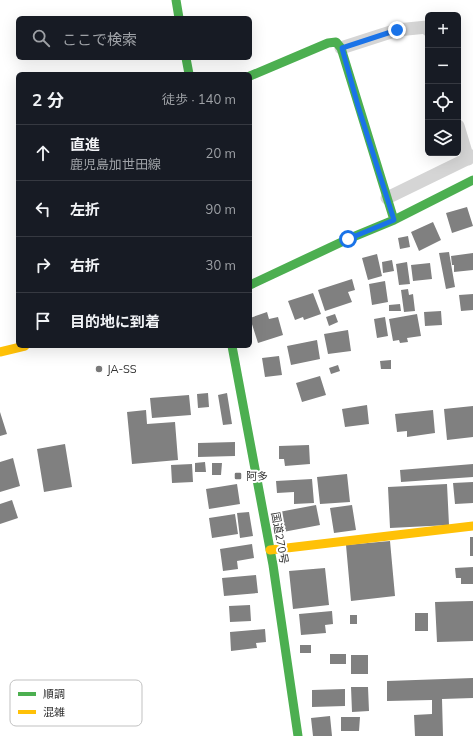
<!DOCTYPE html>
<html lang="ja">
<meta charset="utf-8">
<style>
body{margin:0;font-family:Mulish,"Noto Sans JP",sans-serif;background:#20242c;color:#f1f3f6}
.controls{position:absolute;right:12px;top:12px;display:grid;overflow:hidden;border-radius:6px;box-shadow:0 4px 16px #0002}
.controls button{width:36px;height:36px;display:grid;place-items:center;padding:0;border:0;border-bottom:1px solid #363941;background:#171b24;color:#f1f3f6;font:20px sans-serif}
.stop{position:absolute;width:12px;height:12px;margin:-9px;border:3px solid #1a73e8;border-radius:50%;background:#fff}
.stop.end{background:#1a73e8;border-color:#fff;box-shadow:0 1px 4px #0008}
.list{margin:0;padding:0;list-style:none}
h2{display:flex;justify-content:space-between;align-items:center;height:52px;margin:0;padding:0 16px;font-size:17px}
h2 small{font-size:13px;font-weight:400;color:#9ea1a6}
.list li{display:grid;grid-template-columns:26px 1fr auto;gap:12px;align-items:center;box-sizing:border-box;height:56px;padding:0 16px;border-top:1px solid #363941}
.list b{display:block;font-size:15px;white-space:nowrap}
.list p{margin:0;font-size:13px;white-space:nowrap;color:#9ea1a6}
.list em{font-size:13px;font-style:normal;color:#9ea1a6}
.icon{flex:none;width:22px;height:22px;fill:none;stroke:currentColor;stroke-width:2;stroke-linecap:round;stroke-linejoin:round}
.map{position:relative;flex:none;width:473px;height:736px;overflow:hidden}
.search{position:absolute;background:#171b24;box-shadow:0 4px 16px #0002;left:16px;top:16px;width:236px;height:44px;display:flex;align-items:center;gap:10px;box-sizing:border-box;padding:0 14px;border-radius:6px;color:#9ea1a6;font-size:15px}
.panel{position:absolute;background:#171b24;box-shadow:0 4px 16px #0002;left:16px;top:72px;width:236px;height:276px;border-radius:6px}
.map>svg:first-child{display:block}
.building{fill:#808080}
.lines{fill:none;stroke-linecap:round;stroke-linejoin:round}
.street{stroke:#d5d5d5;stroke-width:13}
.fast{stroke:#4caf50;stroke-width:9}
.slow{stroke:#ffc107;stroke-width:9}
.route{stroke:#1a73e8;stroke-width:5}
.poi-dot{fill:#797979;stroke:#fff;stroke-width:1.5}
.labels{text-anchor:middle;stroke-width:4;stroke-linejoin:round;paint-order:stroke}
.poi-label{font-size:11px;fill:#313131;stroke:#fff;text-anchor:start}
.street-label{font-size:11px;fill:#313131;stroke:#fff}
.key{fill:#fff;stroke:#c1c1c1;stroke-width:1}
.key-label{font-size:11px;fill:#313131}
</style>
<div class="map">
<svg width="473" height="736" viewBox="0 0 473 736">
<rect width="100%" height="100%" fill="#fff"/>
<path class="building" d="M467 207 473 226 452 233 446 213Z
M433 222 441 240 419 251 411 232Z
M408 236 410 247 400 249 398 238Z
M449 252 455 287 446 289 439 253Z
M473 253V270L454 272V265H452L451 256Z
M377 254 382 276 368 280 362 258Z
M392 260 394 271 383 273 382 262Z
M407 262 410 284 399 285 396 264Z
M430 263 432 279 413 281 411 265Z
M352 279 355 290 348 292 352 302 325 311 318 290Z
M385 281 388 302 372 305 369 284Z
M408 289 409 295 413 294 415 311 404 312 401 290Z
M313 293 321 314 304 320 303 317 295 320 288 301Z
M473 294V310L461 311 459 295Z
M400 304 401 311H389V305Z
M441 311 442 325 425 326 424 312Z
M267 312 269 319 278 317 283 335 258 343 250 318Z
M335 314 338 322 329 326 326 317Z
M417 314 421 336 407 338 408 342 400 343 399 340 393 341 389 319Z
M385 317 388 336 377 338 374 319Z
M348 330 351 351 328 354 324 334Z
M317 340 320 359 291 365 287 346Z
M279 356 282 375 265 377 262 358Z
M391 360V369H381L380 361Z
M338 365 340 371 331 374 329 368Z
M320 376 326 395 302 402 296 383Z
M208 393 209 407 198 408 197 394Z
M227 393 232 424 223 425 218 395Z
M189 395 191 415 152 418 150 398Z
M367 405 369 424 345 427 342 409Z
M473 406V437L447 440 444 409Z
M146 410 147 424 175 422 178 460 132 464 127 412Z
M433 410 435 433 407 437V431L397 432 395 414Z
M0 412 7 434 0 436Z
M235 442V456L198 457V443Z
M65 444 72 487 44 492 37 449Z
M309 445 310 464 285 466 284 459H279V446Z
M13 458 20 486 0 492V462Z
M205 462 206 472H195V463Z
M212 463H222L221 475H212Z
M192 464 193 482 172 483 171 465Z
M473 464V477L401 482 400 470Z
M347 474 350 502 320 504 317 477Z
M312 479 314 503 294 504V492L277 493 276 481Z
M473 482V503L455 504 453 483Z
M237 484 240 504 209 509 206 489Z
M447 484 449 525 390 528 388 487Z
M12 500 18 518 0 524V504Z
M316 505 320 525 283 532 279 512Z
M352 505 356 530 334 533 330 508Z
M249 512 253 536 240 538 237 513Z
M235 514 238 534 212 538 209 518Z
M470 537H473V556H470Z
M390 541 395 596 351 601 346 545Z
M252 544 254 558 237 561 238 569 223 571 220 549Z
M473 567V584H461V578H456L455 568Z
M325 568 329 605 293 609 289 571Z
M256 575 258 593 224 596 222 578Z
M473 601V641L437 642 435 602Z
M250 605 251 621 230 622 229 606Z
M332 611 333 624 325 625 326 633 301 635 299 614Z
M415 613H428V631H415Z
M350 615H357V624H350Z
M265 629 266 642 256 643 257 648 231 651 230 632Z
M300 645H311V653H300Z
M330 654H346V664H330Z
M351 655H368V674H351Z
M473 678V698L442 699 443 736H415L414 715 432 714V700L387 701V681Z
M351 687H368L369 711 352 712Z
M345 689V706L312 707V690Z
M330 716 332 736H313L311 718Z
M341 717H360L359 731H341Z"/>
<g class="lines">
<path class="street" d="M341 48 397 30 427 27 428 30
M458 126 468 159
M387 198 473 156"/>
<path class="fast" d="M176 0 179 18
M186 58 189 74
M250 76 328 43 336 42 341 48 394 220
M250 285 348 239 394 220 473 180
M232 346 273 565 298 736"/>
<path class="slow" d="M0 352 25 346
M270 550 473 526"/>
</g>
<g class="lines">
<path class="route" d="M348 239 394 220 358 106 342 48 397 30"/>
</g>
<g class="poi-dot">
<circle cx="99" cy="369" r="4"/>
<rect x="234" y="472" width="8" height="8" rx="2"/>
</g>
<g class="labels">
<g class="poi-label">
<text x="107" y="373">JA-SS</text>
<text x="246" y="480">阿多</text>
</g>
<g class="street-label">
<text transform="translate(280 538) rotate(80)" y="4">国道270号</text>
</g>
</g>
<rect x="10" y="680" width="132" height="46" rx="6" class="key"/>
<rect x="18" y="692" width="18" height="4" fill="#4caf50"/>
<rect x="18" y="710" width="18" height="4" fill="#ffc107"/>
<g class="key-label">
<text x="43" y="698">順調</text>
<text x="43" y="716">混雑</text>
</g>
</svg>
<div class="controls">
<button>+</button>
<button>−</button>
<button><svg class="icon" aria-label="locate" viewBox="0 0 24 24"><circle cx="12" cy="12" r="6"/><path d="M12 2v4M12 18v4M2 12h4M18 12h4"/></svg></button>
<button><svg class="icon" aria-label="layers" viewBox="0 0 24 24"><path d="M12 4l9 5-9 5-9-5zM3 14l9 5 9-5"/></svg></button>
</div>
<div class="stop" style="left:348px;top:239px"></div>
<div class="stop end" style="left:397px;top:30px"></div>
<div class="search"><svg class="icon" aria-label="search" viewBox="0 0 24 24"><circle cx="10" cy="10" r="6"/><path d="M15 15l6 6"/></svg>ここで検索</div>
<section class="panel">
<h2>2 分<small>徒歩 · 140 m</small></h2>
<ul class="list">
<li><svg class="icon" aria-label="ahead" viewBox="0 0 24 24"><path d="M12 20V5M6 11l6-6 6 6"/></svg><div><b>直進</b><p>鹿児島加世田線</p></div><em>20 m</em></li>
<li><svg class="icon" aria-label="left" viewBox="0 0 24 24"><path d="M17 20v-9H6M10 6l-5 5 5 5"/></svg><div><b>左折</b></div><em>90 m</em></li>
<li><svg class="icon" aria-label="right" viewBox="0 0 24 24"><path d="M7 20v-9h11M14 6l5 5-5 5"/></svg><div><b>右折</b></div><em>30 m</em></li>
<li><svg class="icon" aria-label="arrive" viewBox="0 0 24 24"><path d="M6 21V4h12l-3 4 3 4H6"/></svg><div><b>目的地に到着</b></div></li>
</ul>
</section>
</div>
